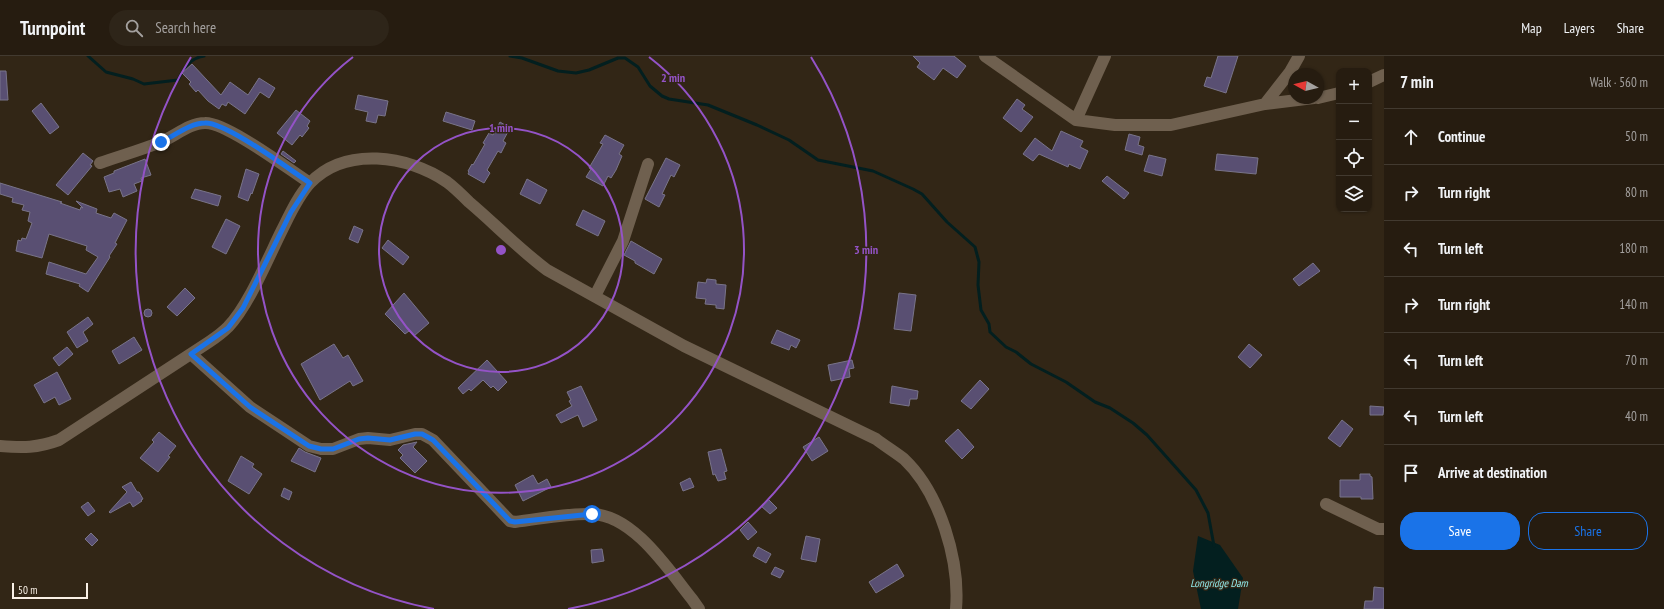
<!DOCTYPE html>
<meta charset="utf-8">
<style>
body{margin:0;font-family:"PT Sans Narrow",sans-serif;background:#2e2519;color:#f1f3f6}
.controls{position:absolute;right:12px;top:12px;display:grid;overflow:hidden;border-radius:8px;box-shadow:0 1px 3px #0004}
.controls button{width:36px;height:36px;display:grid;place-items:center;padding:0;border:0;border-bottom:1px solid #423a30;background:#261c10;color:#f1f3f6;font:20px sans-serif}
.compass{position:absolute;left:1288px;top:12px;width:36px;height:36px;border-radius:50%;background:#261c10;box-shadow:0 1px 3px #0004;rotate:278deg}
.scale{position:absolute;left:12px;bottom:10px;width:76px;box-sizing:border-box;padding-left:4px;border:2px solid #f9f0e6;border-top:0;font-size:11px;line-height:14px;white-space:nowrap;color:#f9f0e6;-webkit-text-stroke:3px #322616;paint-order:stroke}
.stop{position:absolute;width:12px;height:12px;margin:-9px;border:3px solid #1a73e8;border-radius:50%;background:#fff}
.stop.end{background:#1a73e8;border-color:#fff;box-shadow:0 1px 4px #0008}
.list{margin:0;padding:0;list-style:none}
h2{display:flex;justify-content:space-between;align-items:center;height:52px;margin:0;padding:0 16px;font-size:17px}
h2 small{font-size:13px;font-weight:400;color:#a4a19f}
.list li{display:grid;grid-template-columns:26px 1fr auto;gap:12px;align-items:center;box-sizing:border-box;height:56px;padding:0 16px;border-top:1px solid #423a30}
.list b{display:block;font-size:15px;white-space:nowrap}
.list em{font-size:13px;font-style:normal;color:#a4a19f}
.actions{display:flex;gap:8px;padding:12px 16px}
.actions a{flex:1;padding:9px 0;border:1px solid #1a73e8;border-radius:16px;text-align:center;font-size:14px;color:#1a73e8}
.actions .main{background:#1a73e8;color:#fff}
.icon{flex:none;width:22px;height:22px;fill:none;stroke:currentColor;stroke-width:2;stroke-linecap:round;stroke-linejoin:round}
.map{position:relative;flex:none;width:1384px;height:553px;overflow:hidden}
header{display:flex;align-items:center;gap:24px;box-sizing:border-box;height:56px;padding:0 20px;background:#261c10;border-bottom:1px solid #423a30}
header strong{font-size:19px}
nav{display:flex;gap:22px;margin-inline-start:auto;font-size:14px}
.search{width:280px;height:36px;background:#2e2519;display:flex;align-items:center;gap:10px;box-sizing:border-box;padding:0 14px;border-radius:22px;color:#a4a19f;font-size:15px}
main{display:flex}
aside{flex:1;background:#261c10}
.map>svg:first-child{display:block}
.water{fill:#031f1f}
.lines{fill:none;stroke-linecap:round;stroke-linejoin:round}
.stream{stroke:#031f1f;stroke-width:3}
.building{fill:#594f72;stroke:#797489}
.minor{stroke:#6f604f;stroke-width:12}
.route{stroke:#1a73e8;stroke-width:5}
.ring{fill:none;stroke:#9453c7;stroke-width:2}
.labels{text-anchor:middle;stroke-width:3;stroke-linejoin:round;paint-order:stroke}
.water-label{font-size:11px;font-style:italic;fill:#91ebeb;stroke:#322616}
.centre{fill:#9453c7;stroke:#322616;stroke-width:2}
.ring-label{font-size:12px;text-anchor:middle;font-weight:bold;fill:#9453c7;stroke:#322616;stroke-width:3;stroke-linejoin:round;paint-order:stroke}
</style>
<header>
<strong>Turnpoint</strong>
<div class="search"><svg class="icon" aria-label="search" viewBox="0 0 24 24"><circle cx="10" cy="10" r="6"/><path d="M15 15l6 6"/></svg>Search here</div>
<nav><a>Map</a><a>Layers</a><a>Share</a></nav>
</header>
<main>
<div class="map">
<svg width="1384" height="553" viewBox="0 0 1384 553">
<rect width="100%" height="100%" fill="#322616"/>
<path class="water" d="M1198 480 1220 489 1243 522 1238 553H1201L1193 515Z"/>
<g class="lines">
<path class="stream" d="M88 0 106 16 133 23 144 28 178 24C184 12 190 2 204 0
M510 0 522 2 558 15 576 17 589 14 618 2H625L638 11 650 30 662 40 669 43 708 49 757 69 789 84 818 104 873 115 913 133 922 138 947 166 975 191 979 206 978 229 981 254 989 268 990 276 1006 291 1016 296 1031 308 1066 326 1095 346 1110 352 1133 367 1147 379 1196 434 1208 457 1214 490"/>
</g>
<path class="building" d="M913 0H954L966 10 957 22 943 12 934 24 917 11 920 7Z
M1218 0H1238L1226 37 1204 30 1207 21 1211 22Z
M192 8 221 39 230 26 248 39 259 22 275 32 269 42 260 36 245 58 228 46 226 50 222 48 219 53 208 45 198 34 196 36 189 28 191 26 182 17Z
M0 15H6L8 44H0Z
M358 39 388 45 385 60 378 59 376 67 366 65 368 56 355 53Z
M1017 43 1025 49 1022 53 1033 61 1021 76 1003 62Z
M41 47 59 71 50 78 32 55Z
M296 54 310 65 307 70 309 72 302 81 300 79 292 89 277 77Z
M446 56 475 65 472 74 443 65Z
M500 66 510 72 503 85 506 87 501 97 498 95 487 114 490 117 484 127 468 118 469 116 468 115 472 108 473 109 485 88 483 87 489 77 493 79Z
M1061 75 1083 85 1080 91 1088 95 1080 113 1069 108 1068 111 1039 98 1033 105 1023 98 1035 82 1052 95Z
M1129 78 1140 81 1138 89 1144 91 1142 99 1125 94Z
M605 79 624 89 619 98 622 100 616 114 611 122 608 120 603 130 586 121 591 113 589 112 603 88 600 87Z
M283 95 296 105 294 107 281 98Z
M83 97 93 105 90 109 92 110 68 139 56 129Z
M1217 98 1258 102 1256 118 1215 114Z
M1149 99 1166 103 1162 120 1144 115Z
M666 102 680 109 674 121 671 119 662 138 665 139 659 151 645 143Z
M145 103 151 119 141 122 142 125 134 128 137 135 123 141 120 133 109 136 104 121 114 117V115Z
M246 113 259 118 252 138 251 137 248 145 238 141Z
M1107 120 1129 137 1124 143 1102 125Z
M527 123 547 134 540 148 520 138Z
M0 127 62 146 60 147 80 154 81 151 83 152 76 145 97 153 96 157 111 162 114 157 127 164 115 187 117 188 109 200 110 201 88 236 79 230 80 228 46 218 49 206 86 218 98 201 86 194 87 190 49 178 42 202 16 195 18 184 21 185 22 182 26 183 32 167 28 165 30 156 22 154 24 149 12 146 13 142 0 138Z
M195 133 221 140 218 150 191 142Z
M583 154 605 165 598 180 576 169Z
M226 163 240 170 226 198 212 191Z
M354 170 363 174 358 187 349 183Z
M388 184 409 201 403 209 382 192Z
M631 185 662 203 654 218 635 207V205L624 199Z
M1313 207 1320 215 1299 230 1293 223Z
M707 223 716 224V228L726 229 724 253 716 252V249L705 248 706 243 696 242 698 226 706 227Z
M185 232 195 242 177 260 167 251Z
M404 237 429 267 414 280 409 275 405 278 385 258Z
M899 237 916 239 911 275 894 273Z
M144 257a4 4 0 1 1 8 0a4 4 0 1 1-8 0Z
M88 261 93 268 83 276 88 285 77 292 67 276Z
M777 274 800 284 796 292 791 289 789 294 771 287Z
M134 281 142 294 119 308 112 295Z
M334 288 343 302 348 299 363 325 353 330 350 325 320 344 301 308Z
M1249 288 1262 299 1250 312 1238 301Z
M67 291 73 298 59 310 53 302Z
M487 304 507 326 498 335 493 330 491 332 483 324 471 335 469 333 463 338 458 332Z
M852 304 854 312 849 313 850 321 831 325 828 309Z
M57 316 71 343 59 349 55 341 44 347 34 329Z
M980 324 989 333 971 353 961 345Z
M581 330 597 364 583 371 578 359 561 367 556 359 572 350 569 345 571 344 567 336Z
M892 330 918 335 917 343H910L909 350 890 347Z
M1370 350 1384 351 1383 359H1370Z
M1342 364 1353 373 1340 391 1328 382Z
M958 373 974 391 962 403 945 385Z
M159 376 176 390 168 400 170 401 158 416 140 402 154 386 152 384Z
M819 381 828 395 812 405 803 391Z
M417 386 413 391 427 405 415 417 400 402 403 399 398 394 403 389Z
M299 392 305 396 321 402 315 416 291 405Z
M721 393 727 415 724 416 726 423 718 425 715 418 713 419 708 396Z
M241 400 254 408 252 411 262 418 249 438 228 425Z
M1360 418H1370V420L1372 421 1373 443H1361V441H1340V424H1360Z
M533 419 538 428 547 423 551 431 523 445 515 429Z
M690 422 694 431 683 435 680 427Z
M131 426 137 436H139L143 443 141 444 142 445 133 451 130 446 110 457 109 456 127 436 122 431Z
M284 432 292 436 289 444 281 440Z
M768 443 777 452 770 458 761 450Z
M88 446 95 455 88 460 81 451Z
M748 466 757 476 748 484 740 474Z
M91 477 98 484 92 490 85 483Z
M806 480 820 483 816 506 801 503Z
M758 491 771 498 766 507 753 500Z
M602 493 604 505 592 507 591 494Z
M897 508 904 520 876 537 869 526Z
M775 511 784 515 780 522 771 518Z
M1374 531 1384 532V553H1364L1365 545H1373Z"/>
<g class="lines">
<path class="minor" d="M985 0 1076 64 1115 69H1171L1265 48 1314 42
M1369 26 1384 19
M1318 42 1339 37
M1265 48 1290 16 1299 0
M1076 64 1105 0
M100 107C120 100 141 94 161 86 175 80 190 67 205 67 226 66 290 114 310 127
M595 240 623 185 648 108
M191 298 250 351 309 390 321 393H333L359 383 368 382 390 384 415 378H422L433 384 510 465 515 466C540 463 567 457 592 458 633 459 668 513 692 543L699 553
M0 390C23 392 37 392 59 384L209 286C215 282 222 277 228 271 249 249 268 202 282 174 290 158 298 140 310 127 345 90 408 99 447 126 455 132 462 139 469 146 495 168 519 193 547 214L684 290 876 383C885 390 895 396 904 403 940 437 960 505 956 553
M1326 448 1378 473H1384"/>
</g>
<g class="lines">
<path class="route" d="M161 86C174 80 190 67 205 67 226 66 290 114 310 127L291 156 243 252 228 272 191 298 250 351 309 390 321 393H333L359 383 368 382 390 384 415 378H422L433 384 510 465 515 466 592 458"/>
</g>
<g class="ring">
<circle cx="501" cy="194" r="122"/>
<path d="M649 1A243 243 0 1 1 353 1"/>
<path d="M434 553A365 365 0 0 1 191 1M811 1A365 365 0 0 1 568 553"/>
</g>
<g class="labels">
<g class="water-label">
<text x="1219" y="531">Longridge Dam</text>
</g>
</g>
<circle cx="501" cy="194" r="6" class="centre"/>
<g class="ring-label">
<text x="673" y="26">2 min</text>
<text x="501" y="76">1 min</text>
<text x="866" y="198">3 min</text>
</g>
</svg>
<div class="controls">
<button>+</button>
<button>−</button>
<button><svg class="icon" aria-label="locate" viewBox="0 0 24 24"><circle cx="12" cy="12" r="6"/><path d="M12 2v4M12 18v4M2 12h4M18 12h4"/></svg></button>
<button><svg class="icon" aria-label="layers" viewBox="0 0 24 24"><path d="M12 4l9 5-9 5-9-5zM3 14l9 5 9-5"/></svg></button>
</div>
<svg class="compass" viewBox="-18 -18 36 36"><path d="M0-13l5 13h-10z" fill="#e53935"/><path d="M0 13l5-13h-10z" fill="#a4a19f"/></svg>
<div class="scale">50 m</div>
<div class="stop" style="left:592px;top:458px"></div>
<div class="stop end" style="left:161px;top:86px"></div>
</div>
<aside>
<h2>7 min<small>Walk · 560 m</small></h2>
<ul class="list">
<li><svg class="icon" aria-label="ahead" viewBox="0 0 24 24"><path d="M12 20V5M6 11l6-6 6 6"/></svg><div><b>Continue</b></div><em>50 m</em></li>
<li><svg class="icon" aria-label="right" viewBox="0 0 24 24"><path d="M7 20v-9h11M14 6l5 5-5 5"/></svg><div><b>Turn right</b></div><em>80 m</em></li>
<li><svg class="icon" aria-label="left" viewBox="0 0 24 24"><path d="M17 20v-9H6M10 6l-5 5 5 5"/></svg><div><b>Turn left</b></div><em>180 m</em></li>
<li><svg class="icon" aria-label="right" viewBox="0 0 24 24"><path d="M7 20v-9h11M14 6l5 5-5 5"/></svg><div><b>Turn right</b></div><em>140 m</em></li>
<li><svg class="icon" aria-label="left" viewBox="0 0 24 24"><path d="M17 20v-9H6M10 6l-5 5 5 5"/></svg><div><b>Turn left</b></div><em>70 m</em></li>
<li><svg class="icon" aria-label="left" viewBox="0 0 24 24"><path d="M17 20v-9H6M10 6l-5 5 5 5"/></svg><div><b>Turn left</b></div><em>40 m</em></li>
<li><svg class="icon" aria-label="arrive" viewBox="0 0 24 24"><path d="M6 21V4h12l-3 4 3 4H6"/></svg><div><b>Arrive at destination</b></div></li>
</ul>
<div class="actions"><a class="main">Save</a><a>Share</a></div>
</aside>
</main>
